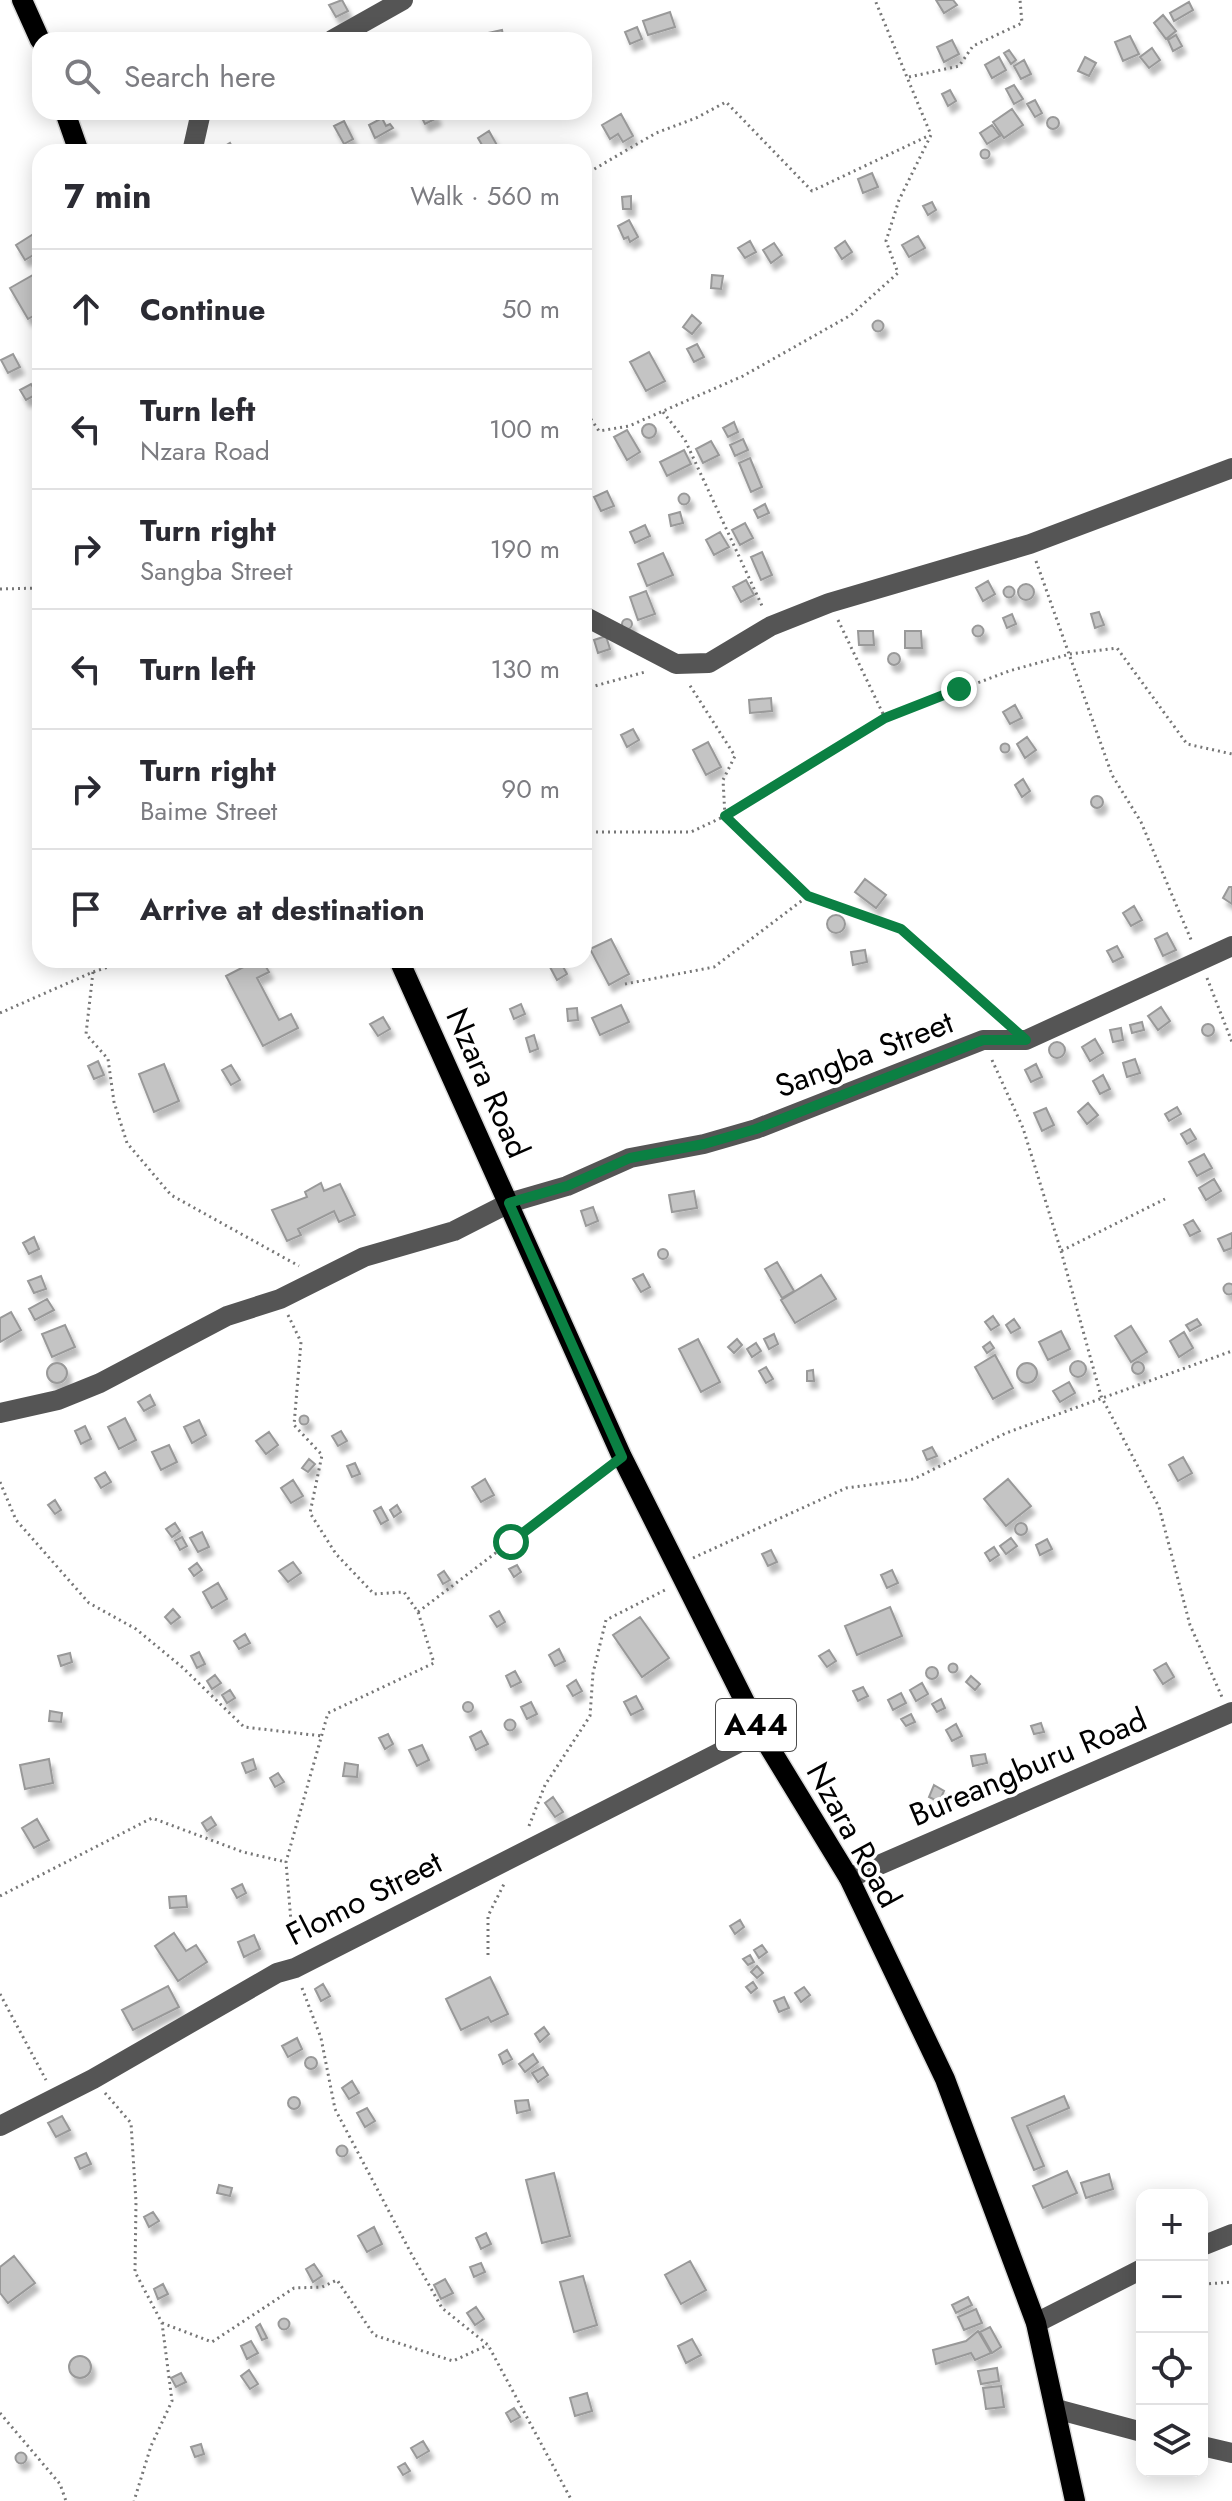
<!DOCTYPE html>
<meta charset="utf-8">
<style>
body{margin:0;font-family:Jost,sans-serif;background:#f7f7f7;color:#2b2b33}
.controls{position:absolute;right:24px;bottom:24px;display:grid;overflow:hidden;border-radius:16px;box-shadow:0 4px 20px #0003}
.controls button{width:72px;height:72px;display:grid;place-items:center;padding:0;border:0;border-bottom:2px solid #e1e1e2;background:#fff;color:#2b2b33;font:40px sans-serif}
.stop{position:absolute;width:24px;height:24px;margin:-18px;border:6px solid #0b8043;border-radius:50%;background:#fff}
.stop.end{background:#0b8043;border-color:#fff;box-shadow:0 2px 8px #0008}
.list{margin:0;padding:0;list-style:none}
h2{display:flex;justify-content:space-between;align-items:center;height:104px;margin:0;padding:0 32px;font-size:34px}
h2 small{font-size:26px;font-weight:400;color:#7c7c81}
.list li{display:grid;grid-template-columns:52px 1fr auto;gap:24px;align-items:center;box-sizing:border-box;height:120px;padding:0 32px;border-top:2px solid #e1e1e2}
.list b{display:block;font-size:30px;white-space:nowrap}
.list p{margin:0;font-size:26px;white-space:nowrap;color:#7c7c81}
.list em{font-size:26px;font-style:normal;color:#7c7c81}
.icon{flex:none;width:44px;height:44px;fill:none;stroke:currentColor;stroke-width:2;stroke-linecap:round;stroke-linejoin:round}
.map{position:relative;flex:none;width:1232px;height:2501px;overflow:hidden}
.search{position:absolute;background:#fff;box-shadow:0 4px 20px #0003;left:32px;top:32px;width:560px;height:88px;display:flex;align-items:center;gap:20px;box-sizing:border-box;padding:0 28px;border-radius:24px;color:#7c7c81;font-size:30px}
.panel{position:absolute;background:#fff;box-shadow:0 4px 20px #0003;left:32px;top:144px;width:560px;height:824px;border-radius:24px}
.map>svg:first-child{display:block}
.building{fill:#c4c4c4;stroke:#999;stroke-width:2;filter:url(#shadow)}
.lines{fill:none;stroke-linecap:round;stroke-linejoin:round}
.major-casing{stroke:#dbdbdb;stroke-width:23}
.path{stroke:#777;stroke-width:3;stroke-dasharray:2 4;stroke-linecap:butt}
.minor{stroke:#555;stroke-width:20}
.major{stroke:#000;stroke-width:20}
.route{stroke:#0b8043;stroke-width:10}
.labels{text-anchor:middle;stroke-width:7;stroke-linejoin:round;paint-order:stroke}
.shield{fill:#fff;stroke:#4c4c4c;stroke-width:2}
.shield-label{font-size:30px;font-weight:bold;fill:#000}
.street-label{font-size:32px;fill:#000;stroke:#fff}
</style>
<div class="map">
<svg width="1232" height="2501" viewBox="0 0 1232 2501">
<defs>
<filter id="shadow"><feDropShadow dx="4" dy="7" stdDeviation="2" flood-color="#0004"/></filter>
</defs>
<rect width="100%" height="100%" fill="#fff"/>
<path class="building" d="M342 0 348 11 336 17 329 5Z
M936 0H953L957 5 944 13Z
M1189 2 1193 10 1174 21 1170 13Z
M670 12 675 27 648 35 643 21Z
M1163 15 1176 31 1166 39 1154 23Z
M637 27 642 39 630 44 625 32Z
M502 30 504 40H490L488 33Z
M1176 35 1182 46 1173 51 1168 40Z
M1130 36 1139 54 1123 61 1115 42Z
M952 40 959 54 944 62 937 47Z
M1152 48 1160 60 1149 68 1140 57Z
M1009 50 1016 60 1011 64 1004 53Z
M999 57 1006 70 992 78 985 65Z
M1085 57 1096 63 1089 76 1078 71Z
M1024 60 1031 74 1021 79 1014 66Z
M1014 85 1023 99 1014 104 1006 89Z
M950 90 956 101 948 106 942 94Z
M1035 100 1042 113 1035 117 1027 104Z
M1012 109 1023 125 1004 138 993 122Z
M419 112H434L437 118 425 124Z
M621 114 633 136 623 142 618 134 610 139 602 125Z
M1047 123a6 6 0 1 1 12 0a6 6 0 1 1-12 0Z
M382 118 386 126 390 124 393 128 375 138 369 125Z
M344 121 353 139 344 144 334 126Z
M992 125 1000 136 987 144 980 133Z
M489 131 498 147 486 152 478 138Z
M230 143 235 152H222L220 149Z
M980.5 154a4.5 4.5 0 1 1 9 0a4.5 4.5 0 1 1-9 0Z
M872 173 878 187 863 193 858 179Z
M631 196V209H623L622 197Z
M932 202 936 210 928 215 923 206Z
M629 220 638 237 630 242 628 237 624 239 618 226Z
M35 233 40 251 25 260 16 245Z
M918 236 925 248 909 257 902 245Z
M750 241 756 252 745 258 738 248Z
M845 241 852 252 842 259 835 248Z
M774 243 782 255 771 263 763 250Z
M40 271V312L28 319 10 288Z
M712 275 723 276 721 289 711 288Z
M692 315 701 323 692 334 683 327Z
M872.5 326a5.5 5.5 0 1 1 11 0a5.5 5.5 0 1 1-11 0Z
M697 344 704 357 694 362 687 349Z
M649 352 665 381 646 391 630 362Z
M13 354 20 367 8 373 1 360Z
M31 384 37 394 26 400 20 390Z
M734 422 738 432 728 437 723 428Z
M642 431a7 7 0 1 1 14 0a7 7 0 1 1-14 0Z
M627 430 640 452 627 460 614 437Z
M743 439 748 450 735 456 730 445Z
M711 441 719 455 703 463 696 449Z
M684 450 691 464 667 476 660 462Z
M750 458 762 487 751 492 739 463Z
M607 491 614 506 601 511 594 497Z
M678.5 499a5.5 5.5 0 1 1 11 0a5.5 5.5 0 1 1-11 0Z
M765 504 769 513 758 518 754 510Z
M680 512 683 523 671 526 669 515Z
M745 523 753 538 740 545 732 530Z
M645 525 650 536 635 543 630 532Z
M720 532 729 547 714 555 706 540Z
M762 552 772 575 761 580 751 557Z
M663 553 673 575 647 586 638 564Z
M746 580 754 595 741 602 733 587Z
M988 581 995 594 983 601 976 588Z
M1018 592a8 8 0 1 1 16 0a8 8 0 1 1-16 0Z
M1003.5 592a5.5 5.5 0 1 1 11 0a5.5 5.5 0 1 1-11 0Z
M646 591 655 614 638 620 630 597Z
M1099 612 1104 625 1095 628 1091 614Z
M1012 614 1016 624 1007 628 1003 618Z
M622 624a5 5 0 1 1 10 0a5 5 0 1 1-10 0Z
M972.5 631a5.5 5.5 0 1 1 11 0a5.5 5.5 0 1 1-11 0Z
M858 631H873L874 645H859Z
M905 631H921L922 648H905Z
M606 636 610 649 598 653 594 640Z
M888 659a6 6 0 1 1 12 0a6 6 0 1 1-12 0Z
M771 698 772 711 750 713 749 700Z
M1015 705 1022 718 1010 724 1003 712Z
M633 729 639 740 627 747 621 735Z
M1027 737 1036 750 1025 758 1017 744Z
M708 742 721 767 706 775 693 750Z
M1000.5 748a4.5 4.5 0 1 1 9 0a4.5 4.5 0 1 1-9 0Z
M1023 779 1030 791 1022 797 1015 785Z
M1091 802a6 6 0 1 1 12 0a6 6 0 1 1-12 0Z
M865 879 886 895 876 908 855 892Z
M1229 887H1232V904L1223 898Z
M1134 906 1142 920 1131 926 1123 913Z
M827 924a9 9 0 1 1 18 0a9 9 0 1 1-18 0Z
M1167 933 1176 950 1163 956 1155 939Z
M611 939 629 974 609 985 590 949Z
M1117 946 1123 957 1113 962 1107 951Z
M865 950 867 962 853 965 851 952Z
M257 960H262L269 972 257 978 279 1020 291 1014 298 1028 263 1046 226 976Z
M560 961 567 974 557 980 550 967Z
M521 1004 525 1014 514 1019 510 1009Z
M621 1005 629 1022 600 1035 592 1018Z
M1161 1007 1170 1021 1158 1030 1148 1016Z
M577 1008 578 1020 568 1021 567 1009Z
M383 1017 390 1029 378 1036 370 1024Z
M1142 1022 1144 1030 1132 1033 1130 1025Z
M1202 1030a6 6 0 1 1 12 0a6 6 0 1 1-12 0Z
M1121 1028 1123 1040 1113 1042 1110 1030Z
M534 1035 538 1049 530 1052 526 1038Z
M1095 1039 1103 1053 1090 1061 1082 1047Z
M1049 1050a8 8 0 1 1 16 0a8 8 0 1 1-16 0Z
M1135 1059 1140 1073 1127 1077 1123 1063Z
M98 1061 104 1075 94 1079 88 1066Z
M164 1064 179 1101 154 1112 139 1074Z
M1036 1064 1042 1077 1031 1082 1025 1070Z
M231 1065 240 1080 231 1085 222 1070Z
M1103 1075 1110 1089 1100 1094 1093 1081Z
M1088 1103 1098 1115 1087 1124 1078 1112Z
M1177 1107 1181 1114 1169 1121 1165 1114Z
M1046 1108 1054 1125 1042 1131 1034 1113Z
M1190 1129 1196 1139 1187 1144 1181 1134Z
M1204 1154 1212 1168 1197 1176 1189 1162Z
M1214 1179 1221 1191 1206 1200 1199 1188Z
M321 1183 324 1191 340 1184 355 1215 339 1222 334 1211 298 1229 301 1235 287 1241 272 1210 307 1197 305 1192Z
M694 1191 697 1208 672 1212 669 1195Z
M593 1207 598 1221 586 1226 581 1211Z
M1193 1220 1200 1231 1190 1236 1184 1225Z
M1232 1233V1248L1224 1251 1218 1239Z
M34 1237 39 1249 29 1254 23 1243Z
M658 1254a5 5 0 1 1 10 0a5 5 0 1 1-10 0Z
M777 1262 794 1291 782 1298 765 1269Z
M643 1274 650 1287 641 1292 633 1279Z
M821 1275 836 1299 795 1323 781 1300Z
M41 1276 46 1289 34 1293 28 1281Z
M1223.5 1289a5.5 5.5 0 1 1 11 0a5.5 5.5 0 1 1-11 0Z
M47 1299 54 1310 35 1320 29 1309Z
M11 1312 21 1330 0 1342V1318Z
M993 1316 999 1325 991 1330 985 1322Z
M1014 1319 1020 1328 1011 1333 1006 1325Z
M1197 1319 1201 1325 1190 1331 1186 1325Z
M65 1325 75 1347 52 1357 42 1334Z
M1131 1326 1147 1352 1131 1362 1115 1336Z
M1061 1331 1070 1349 1048 1360 1039 1342Z
M1184 1332 1193 1348 1179 1357 1170 1341Z
M774 1334 778 1344 769 1349 764 1339Z
M698 1339 720 1382 701 1392 679 1349Z
M737 1339 742 1345 734 1353 728 1347Z
M990 1342 994 1348 987 1353 983 1347Z
M756 1343 761 1351 752 1357 747 1349Z
M995 1355 1013 1388 993 1399 975 1367Z
M1070 1369a8 8 0 1 1 16 0a8 8 0 1 1-16 0Z
M1132 1368a6 6 0 1 1 12 0a6 6 0 1 1-12 0Z
M1017 1373a10 10 0 1 1 20 0a10 10 0 1 1-20 0Z
M47 1373a10 10 0 1 1 20 0a10 10 0 1 1-20 0Z
M766 1367 773 1379 766 1383 759 1371Z
M813 1370 814 1381H807V1371Z
M1069 1382 1075 1393 1060 1402 1053 1391Z
M150 1395 155 1405 144 1411 138 1402Z
M299.5 1420a4.5 4.5 0 1 1 9 0a4.5 4.5 0 1 1-9 0Z
M125 1418 136 1440 119 1449 108 1427Z
M199 1420 206 1435 192 1443 184 1427Z
M85 1426 91 1439 81 1444 75 1431Z
M341 1431 347 1441 338 1446 332 1436Z
M269 1432 278 1445 266 1454 256 1441Z
M169 1445 177 1462 161 1470 152 1452Z
M932 1447 937 1456 927 1460 923 1451Z
M1183 1457 1192 1473 1178 1481 1169 1465Z
M309 1459 315 1464 308 1472 302 1468Z
M355 1463 360 1474 352 1477 347 1466Z
M105 1472 111 1482 101 1488 95 1478Z
M485 1479 494 1495 481 1502 472 1487Z
M1008 1479 1031 1506 1006 1526 984 1499Z
M293 1480 303 1496 291 1503 281 1488Z
M55 1500 61 1510 55 1514 48 1505Z
M397 1505 401 1512 394 1517 390 1510Z
M381 1507 388 1520 381 1524 374 1511Z
M1015 1529a6 6 0 1 1 12 0a6 6 0 1 1-12 0Z
M175 1523 180 1531 172 1537 166 1529Z
M202 1532 209 1547 198 1552 190 1538Z
M182 1537 187 1546 180 1550 175 1541Z
M1011 1538 1017 1546 1006 1554 1000 1546Z
M1047 1539 1052 1549 1040 1555 1036 1545Z
M994 1547 999 1555 990 1561 985 1553Z
M771 1550 777 1562 768 1566 762 1554Z
M293 1562 301 1573 288 1582 279 1571Z
M197 1563 202 1570 194 1576 189 1569Z
M517 1565 521 1572 514 1577 509 1569Z
M892 1570 898 1583 887 1588 881 1575Z
M444 1571 450 1580 443 1584 438 1575Z
M218 1583 227 1599 212 1608 203 1592Z
M890 1607 902 1636 857 1655 845 1626Z
M173 1609 180 1617 171 1624 165 1617Z
M499 1611 505 1622 497 1627 490 1616Z
M640 1617 669 1658 642 1677 613 1635Z
M245 1634 250 1643 239 1649 234 1641Z
M559 1649 565 1661 555 1666 549 1655Z
M829 1650 836 1661 827 1667 819 1656Z
M199 1652 205 1664 197 1668 191 1656Z
M70 1653 72 1662 61 1666 58 1656Z
M1166 1663 1174 1677 1163 1684 1154 1670Z
M948.5 1668a4.5 4.5 0 1 1 9 0a4.5 4.5 0 1 1-9 0Z
M926 1673a6 6 0 1 1 12 0a6 6 0 1 1-12 0Z
M515 1671 521 1682 511 1687 506 1676Z
M215 1675 221 1683 212 1689 207 1681Z
M971 1676 980 1684 975 1690 966 1682Z
M576 1680 582 1691 573 1696 567 1686Z
M922 1683 928 1694 916 1701 910 1690Z
M863 1687 868 1696 858 1701 853 1691Z
M230 1690 235 1698 227 1703 222 1695Z
M901 1693 906 1703 893 1710 888 1700Z
M636 1696 643 1709 631 1715 624 1702Z
M941 1699 945 1708 937 1712 932 1704Z
M463 1707a5 5 0 1 1 10 0a5 5 0 1 1-10 0Z
M531 1702 537 1714 527 1719 521 1707Z
M50 1711 62 1713 61 1722 49 1721Z
M911 1714 915 1722 906 1726 901 1719Z
M504.5 1725a5.5 5.5 0 1 1 11 0a5.5 5.5 0 1 1-11 0Z
M1041 1723 1044 1732 1034 1734 1031 1726Z
M956 1724 962 1736 952 1741 946 1730Z
M481 1731 488 1744 476 1750 470 1737Z
M388 1734 393 1744 385 1749 379 1738Z
M422 1745 429 1760 417 1766 409 1750Z
M985 1754 987 1763 973 1766 971 1756Z
M49 1759 53 1783 25 1789 20 1765Z
M253 1759 256 1769 246 1773 242 1763Z
M345 1763 358 1765 357 1777 343 1776Z
M278 1773 284 1782 275 1787 270 1778Z
M934 1785 944 1791 939 1802 929 1797Z
M553 1797 563 1812 555 1817 545 1803Z
M211 1817 216 1825 207 1831 202 1823Z
M37 1819 49 1840 34 1848 22 1828Z
M242 1884 246 1893 237 1898 232 1889Z
M186 1896 187 1907 170 1908 169 1897Z
M740 1920 744 1927 735 1934 730 1926Z
M174 1933 186 1951 196 1945 207 1962 178 1981 155 1946Z
M254 1935 260 1949 244 1957 238 1942Z
M762 1945 767 1952 759 1958 754 1950Z
M750 1955 754 1962 748 1965 743 1959Z
M757 1966 763 1973 757 1978 751 1972Z
M490 1977 508 2014 491 2022 488 2017 461 2030 446 1999Z
M753 1982 757 1988 751 1993 746 1987Z
M323 1984 330 1996 321 2001 315 1989Z
M168 1986 179 2007 133 2030 122 2010Z
M804 1987 810 1995 801 2002 795 1993Z
M784 1997 789 2008 779 2012 774 2001Z
M544 2027 549 2034 540 2042 535 2034Z
M297 2038 302 2049 288 2057 282 2046Z
M507 2050 512 2059 503 2064 499 2055Z
M533 2054 538 2062 525 2072 519 2064Z
M305 2063a6 6 0 1 1 12 0a6 6 0 1 1-12 0Z
M543 2067 548 2075 538 2082 532 2073Z
M352 2081 359 2093 349 2099 342 2088Z
M1064 2096 1069 2108 1027 2126 1044 2166 1034 2170 1012 2118Z
M288 2103a6 6 0 1 1 12 0a6 6 0 1 1-12 0Z
M528 2100 530 2110 517 2113 515 2101Z
M367 2108 375 2121 365 2127 357 2113Z
M62 2116 70 2130 56 2137 48 2123Z
M336.5 2151a5.5 5.5 0 1 1 11 0a5.5 5.5 0 1 1-11 0Z
M86 2153 91 2164 80 2169 75 2158Z
M1067 2171 1077 2193 1043 2208 1033 2186Z
M554 2173 570 2236 542 2243 526 2180Z
M1109 2174 1113 2189 1086 2198 1081 2183Z
M219 2185 232 2188 230 2196 217 2193Z
M153 2212 159 2221 149 2227 144 2217Z
M374 2227 382 2244 367 2252 358 2236Z
M486 2233 491 2244 481 2249 476 2238Z
M14 2256 35 2283 8 2303 0 2293V2267Z
M690 2261 706 2290 681 2304 665 2275Z
M481 2263 485 2272 474 2277 470 2267Z
M314 2264 322 2276 313 2282 306 2269Z
M583 2276 597 2325 574 2332 560 2282Z
M445 2279 453 2293 441 2299 434 2285Z
M163 2284 168 2294 158 2299 154 2289Z
M968 2297 972 2305 956 2313 952 2305Z
M476 2307 484 2319 475 2325 467 2313Z
M976 2309 982 2323 964 2330 958 2317Z
M278.5 2324a5.5 5.5 0 1 1 11 0a5.5 5.5 0 1 1-11 0Z
M260 2324 267 2338 262 2340 256 2327Z
M990 2327 1001 2347 992 2353 980 2332Z
M978 2331 991 2353 975 2360 971 2353 936 2364 933 2350 966 2341Z
M692 2339 701 2355 686 2363 678 2346Z
M251 2341 258 2353 247 2359 241 2346Z
M69 2367a11 11 0 1 1 22 0a11 11 0 1 1-22 0Z
M997 2368 999 2381 981 2384 978 2371Z
M249 2370 258 2384 250 2389 241 2376Z
M181 2373 186 2382 176 2387 171 2378Z
M1001 2386 1004 2407 986 2409 983 2388Z
M587 2393 592 2411 575 2416 570 2398Z
M514 2408 520 2417 511 2422 506 2413Z
M423 2441 429 2451 417 2458 411 2448Z
M201 2444 204 2454 195 2457 191 2447Z
M15.5 2458a5.5 5.5 0 1 1 11 0a5.5 5.5 0 1 1-11 0Z
M405 2463 410 2471 403 2475 398 2467Z"/>
<g class="lines">
<defs>
<path id="major" d="M22 0 40 40
M65 112 79 152
M399 960 622 1457 760 1732 849 1878 945 2079 1036 2323 1075 2501"/>
</defs>
<use href="#major" class="major-casing"/>
<path class="path" d="M909 77 959 66 973 46 1022 23 1020 0
M584 175 656 133 696 118 726 102 812 191 928 136
M584 409 599 431 629 426 743 376 851 315 898 273 886 241 899 200 931 135 875 0
M663 412 685 440 763 608
M1036 561 1112 775 1141 822 1192 942
M0 589 40 588
M838 620 885 718
M584 689 645 672
M584 832H691L725 816 885 718 1009 671 1070 654 1117 648 1187 744 1232 754
M808 896 901 929 1003 1019
M93 972 86 1034 108 1059 114 1102 127 1143 171 1195 299 1266
M1207 978 1232 1042
M625 984 714 967 808 896 725 816 723 780 735 756 689 684
M0 1013 93 972 129 960
M992 1060 1023 1128 1061 1251 1165 1199
M1061 1251 1101 1396 1159 1507 1190 1625 1222 1697
M288 1315 301 1342 294 1425 322 1455 310 1513 336 1554 374 1594 404 1592 418 1612 434 1663 328 1713 286 1862 293 1945
M0 1482 16 1520 89 1603 136 1629 182 1667 244 1727 322 1736
M693 1558 846 1488 914 1479 1006 1433 1232 1351
M418 1612 606 1469
M529 1826 545 1785 590 1716 593 1673 606 1620 667 1589
M0 1896 152 1818 243 1852 286 1862
M488 1955V1916L504 1884
M302 1988 321 2038 335 2109 412 2255 442 2308 488 2345 572 2501
M0 1994 46 2080
M105 2093 131 2123 136 2202 135 2272 162 2323 172 2401 151 2446 134 2501
M1202 2276 1206 2284 1232 2282
M162 2323 212 2342 294 2288 322 2287 337 2280 374 2335 453 2361 488 2345
M0 2413 60 2484 66 2501"/>
<path class="minor" d="M332 40 403 0
M192 152 201 112
M584 616 676 664 709 663 771 626 829 603 1030 544 1232 468
M0 1413 58 1400 100 1383 227 1316 280 1299 364 1257 454 1231 509 1203 567 1186 630 1158 704 1144 756 1129 983 1040H1026L1232 946
M849 1878 1232 1712
M0 2126 93 2079 277 1973 295 1968 760 1732
M1202 2246 1232 2234
M1036 2323 1142 2269
M1056 2409 1142 2432
M1202 2446 1232 2453"/>
<use href="#major" class="major"/>
</g>
<g class="lines">
<path class="route" d="M511 1542 622 1457 509 1203 567 1186 630 1158 704 1144 756 1129 983 1040H1026L901 929 808 896 725 816 885 718 959 689"/>
</g>
<g class="labels">
<rect class="shield" x="716" y="1699" width="80" height="52" rx="6"/>
<g class="shield-label">
<text x="756" y="1735">A44</text>
</g>
<g class="street-label">
<text transform="translate(864 1054) rotate(-21)" y="11">Sangba Street</text>
<text transform="translate(488 1083) rotate(66)" y="11">Nzara Road</text>
<text transform="translate(1028 1767) rotate(-23)" y="11">Bureangburu Road</text>
<text transform="translate(854 1835) rotate(61)" y="11">Nzara Road</text>
<text transform="translate(364 1898) rotate(-27)" y="11">Flomo Street</text>
</g>
</g>
</svg>
<div class="controls">
<button>+</button>
<button>−</button>
<button><svg class="icon" aria-label="locate" viewBox="0 0 24 24"><circle cx="12" cy="12" r="6"/><path d="M12 2v4M12 18v4M2 12h4M18 12h4"/></svg></button>
<button><svg class="icon" aria-label="layers" viewBox="0 0 24 24"><path d="M12 4l9 5-9 5-9-5zM3 14l9 5 9-5"/></svg></button>
</div>
<div class="stop" style="left:511px;top:1542px"></div>
<div class="stop end" style="left:959px;top:689px"></div>
<div class="search"><svg class="icon" aria-label="search" viewBox="0 0 24 24"><circle cx="10" cy="10" r="6"/><path d="M15 15l6 6"/></svg>Search here</div>
<section class="panel">
<h2>7 min<small>Walk · 560 m</small></h2>
<ul class="list">
<li><svg class="icon" aria-label="ahead" viewBox="0 0 24 24"><path d="M12 20V5M6 11l6-6 6 6"/></svg><div><b>Continue</b></div><em>50 m</em></li>
<li><svg class="icon" aria-label="left" viewBox="0 0 24 24"><path d="M17 20v-9H6M10 6l-5 5 5 5"/></svg><div><b>Turn left</b><p>Nzara Road</p></div><em>100 m</em></li>
<li><svg class="icon" aria-label="right" viewBox="0 0 24 24"><path d="M7 20v-9h11M14 6l5 5-5 5"/></svg><div><b>Turn right</b><p>Sangba Street</p></div><em>190 m</em></li>
<li><svg class="icon" aria-label="left" viewBox="0 0 24 24"><path d="M17 20v-9H6M10 6l-5 5 5 5"/></svg><div><b>Turn left</b></div><em>130 m</em></li>
<li><svg class="icon" aria-label="right" viewBox="0 0 24 24"><path d="M7 20v-9h11M14 6l5 5-5 5"/></svg><div><b>Turn right</b><p>Baime Street</p></div><em>90 m</em></li>
<li><svg class="icon" aria-label="arrive" viewBox="0 0 24 24"><path d="M6 21V4h12l-3 4 3 4H6"/></svg><div><b>Arrive at destination</b></div></li>
</ul>
</section>
</div>
